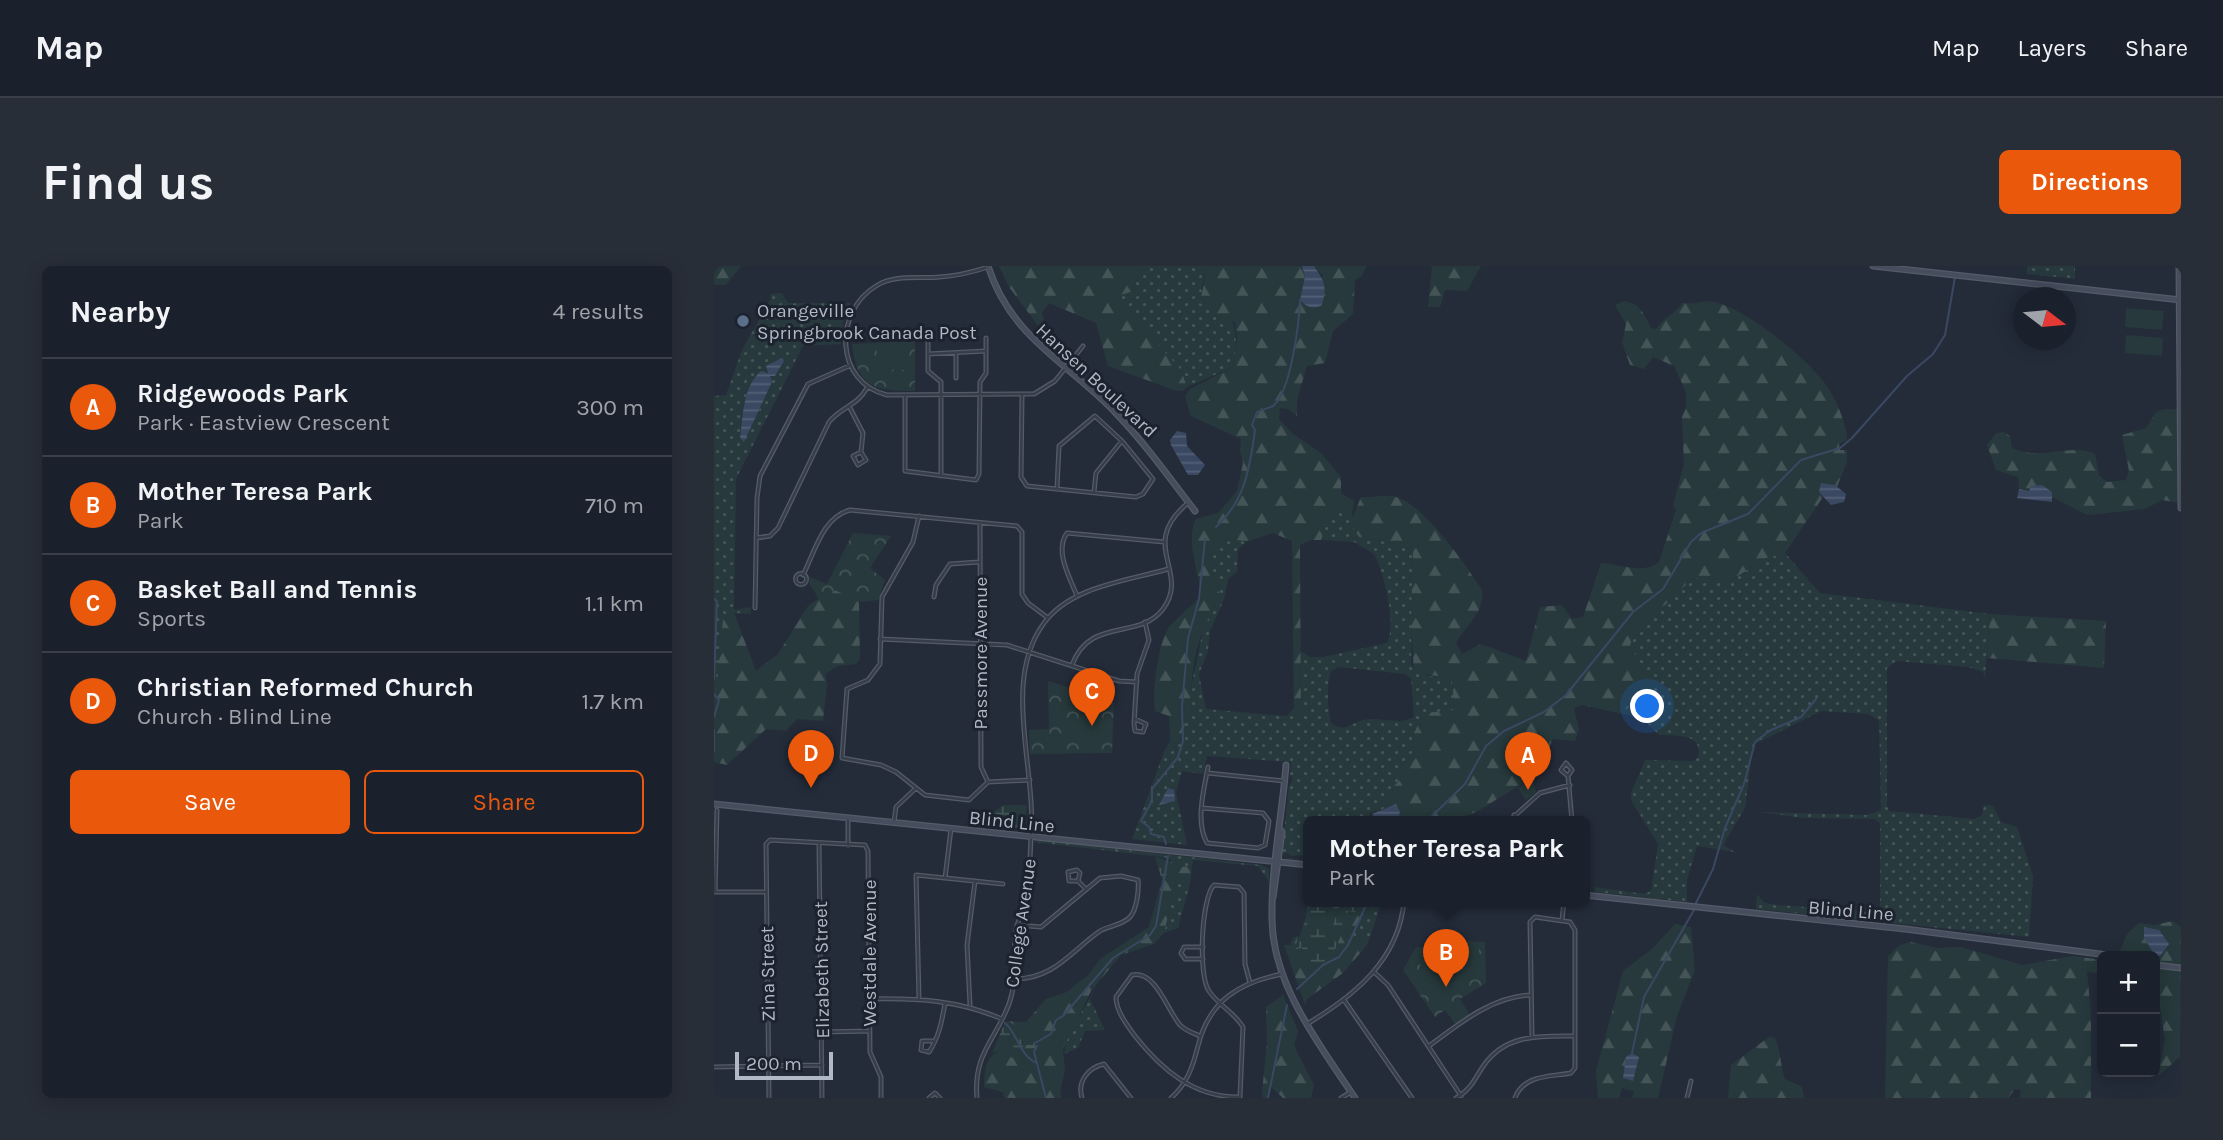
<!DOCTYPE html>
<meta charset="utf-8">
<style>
body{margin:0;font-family:Karla,sans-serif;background:#282e38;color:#f1f3f6}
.controls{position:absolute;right:21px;bottom:21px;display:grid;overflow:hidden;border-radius:10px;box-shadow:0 4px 18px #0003}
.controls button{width:63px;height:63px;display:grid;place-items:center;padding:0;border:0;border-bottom:2px solid #393e48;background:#1b212c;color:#f1f3f6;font:35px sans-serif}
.compass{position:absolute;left:1299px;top:21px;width:63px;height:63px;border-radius:50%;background:#1b212c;box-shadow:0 4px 18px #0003;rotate:106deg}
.scale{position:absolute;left:21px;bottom:18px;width:98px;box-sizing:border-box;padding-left:7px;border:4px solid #b2b9c6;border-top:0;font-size:19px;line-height:24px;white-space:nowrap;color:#b2b9c6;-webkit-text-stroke:5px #1c232f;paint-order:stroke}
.you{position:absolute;left:934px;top:441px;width:24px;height:24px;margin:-18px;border:5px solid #fff;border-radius:50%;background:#1a73e8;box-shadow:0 0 0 10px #1a73e833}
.badge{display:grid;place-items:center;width:46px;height:46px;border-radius:50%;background:#ea580c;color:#fff;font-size:23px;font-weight:700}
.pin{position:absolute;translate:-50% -58px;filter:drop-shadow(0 2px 4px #0008)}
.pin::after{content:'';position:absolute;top:37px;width:24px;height:21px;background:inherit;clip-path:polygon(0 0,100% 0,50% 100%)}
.popup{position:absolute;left:589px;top:550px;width:287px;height:91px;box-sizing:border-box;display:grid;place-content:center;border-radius:10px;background:#1b212c;filter:drop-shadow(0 2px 5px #0005);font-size:23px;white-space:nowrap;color:#a0a3a9}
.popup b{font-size:26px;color:#f1f3f6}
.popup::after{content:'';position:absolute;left:50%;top:100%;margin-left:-14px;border:14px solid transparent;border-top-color:#1b212c}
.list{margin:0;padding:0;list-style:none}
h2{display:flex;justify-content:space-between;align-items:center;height:91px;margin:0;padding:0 28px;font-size:30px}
h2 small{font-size:23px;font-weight:400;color:#a0a3a9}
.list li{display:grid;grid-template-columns:46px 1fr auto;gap:21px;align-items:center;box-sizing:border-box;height:98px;padding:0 28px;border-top:2px solid #393e48}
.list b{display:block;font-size:26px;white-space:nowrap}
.list p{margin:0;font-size:23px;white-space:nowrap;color:#a0a3a9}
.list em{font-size:23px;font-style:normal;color:#a0a3a9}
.actions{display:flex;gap:14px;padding:21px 28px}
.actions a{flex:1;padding:16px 0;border:2px solid #ea580c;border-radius:10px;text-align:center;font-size:24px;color:#ea580c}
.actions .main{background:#ea580c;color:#fff}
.map{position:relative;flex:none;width:1467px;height:832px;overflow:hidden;border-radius:10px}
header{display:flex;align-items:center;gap:42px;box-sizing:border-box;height:98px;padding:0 35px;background:#1b212c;border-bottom:2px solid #393e48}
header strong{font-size:33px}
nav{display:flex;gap:38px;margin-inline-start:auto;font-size:24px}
.intro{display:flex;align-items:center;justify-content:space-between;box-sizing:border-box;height:168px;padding:0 42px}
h1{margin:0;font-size:49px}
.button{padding:18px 32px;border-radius:10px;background:#ea580c;color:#fff;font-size:24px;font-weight:700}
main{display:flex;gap:42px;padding:0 42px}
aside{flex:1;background:#1b212c;border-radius:10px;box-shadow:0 4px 18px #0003}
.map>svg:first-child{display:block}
.grass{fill:url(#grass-dots);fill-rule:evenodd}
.forest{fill:url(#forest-firs)}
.wetland{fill:url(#wetland-marsh)}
.park{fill:url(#park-crowns)}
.pitch{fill:#27393c}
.water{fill:url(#water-rules)}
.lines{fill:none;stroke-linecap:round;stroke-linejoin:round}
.stream{stroke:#3a4862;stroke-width:2}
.street-casing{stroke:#555c68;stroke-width:5}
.secondary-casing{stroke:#555c68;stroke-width:7}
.street{stroke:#373e4a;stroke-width:2.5}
.secondary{stroke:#464d5d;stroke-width:4.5}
.service-dot{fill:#5c6f8a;stroke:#1c232f;stroke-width:2.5}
.labels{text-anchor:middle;stroke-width:6;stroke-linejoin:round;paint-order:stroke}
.poi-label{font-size:19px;fill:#b2b9c6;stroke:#1c232f;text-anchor:start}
.street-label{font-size:19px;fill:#b2b9c6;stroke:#1c232f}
</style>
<header>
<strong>Map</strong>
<nav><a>Map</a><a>Layers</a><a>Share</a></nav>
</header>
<div class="intro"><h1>Find us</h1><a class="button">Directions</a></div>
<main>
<aside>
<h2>Nearby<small>4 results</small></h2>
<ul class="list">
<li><span class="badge">A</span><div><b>Ridgewoods Park</b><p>Park · Eastview Crescent</p></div><em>300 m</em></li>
<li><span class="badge">B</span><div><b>Mother Teresa Park</b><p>Park</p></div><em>710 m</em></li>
<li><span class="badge">C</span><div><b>Basket Ball and Tennis</b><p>Sports</p></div><em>1.1 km</em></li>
<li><span class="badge">D</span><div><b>Christian Reformed Church</b><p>Church · Blind Line</p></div><em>1.7 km</em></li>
</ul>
<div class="actions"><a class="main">Save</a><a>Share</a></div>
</aside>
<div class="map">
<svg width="1467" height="832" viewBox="0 0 1467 832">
<defs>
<pattern id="grass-dots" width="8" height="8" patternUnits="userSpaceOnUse" patternTransform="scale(1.75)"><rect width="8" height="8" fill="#27393c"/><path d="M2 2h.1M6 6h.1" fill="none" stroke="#445457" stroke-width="1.8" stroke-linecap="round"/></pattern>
<pattern id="forest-firs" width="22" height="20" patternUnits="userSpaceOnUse" patternTransform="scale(1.75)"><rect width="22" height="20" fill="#27393c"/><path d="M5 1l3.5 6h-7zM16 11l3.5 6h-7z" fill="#445457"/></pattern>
<pattern id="wetland-marsh" width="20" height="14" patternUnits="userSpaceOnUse" patternTransform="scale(1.75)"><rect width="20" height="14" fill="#27393c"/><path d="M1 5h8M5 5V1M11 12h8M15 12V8" fill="none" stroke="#445457"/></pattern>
<pattern id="park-crowns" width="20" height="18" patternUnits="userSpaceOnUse" patternTransform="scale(1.75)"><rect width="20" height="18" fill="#27393c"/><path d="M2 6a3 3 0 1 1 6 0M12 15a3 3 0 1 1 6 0" fill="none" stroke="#445457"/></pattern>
<pattern id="water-rules" width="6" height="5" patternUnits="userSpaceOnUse" patternTransform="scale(1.75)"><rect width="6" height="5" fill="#3a4862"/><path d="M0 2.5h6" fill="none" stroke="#546077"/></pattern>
</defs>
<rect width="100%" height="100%" fill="#242c3a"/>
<path class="grass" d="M427 0H493L487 24C521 56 526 53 519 101L473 121 467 104 400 31 419 25Z
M1313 0H1361V13L1313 8Z
M68 27 74 37H136L126 66 127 78 89 80 22 213 20 344 37 341V348L20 347 0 448V130L12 129 28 84 57 32 56 28ZM54 105 61 110H55L58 117 30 175 26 172C29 143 30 120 54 105Z
M640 235 638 248 645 271 679 277 699 285 697 399 713 410 738 411 740 444 700 467 699 486 688 500 686 514 670 530 675 541 656 547 654 555H594V589L578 590 570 586 573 592 594 595 573 593 568 584 575 521 579 512 576 510 577 496 493 490 489 508 468 505 462 526 473 579 418 573 450 486 456 475 464 477 467 471 490 359 506 330 497 297 502 281 519 273 532 276 524 283 523 306 514 313 510 333 496 365 494 385 485 408 492 443 573 450 580 442V455L587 454V385L596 391H609L673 377C683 358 670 307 660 288L640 276 607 274 614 251 621 244 633 250ZM625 401 691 408 697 412 700 451C684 460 666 450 649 454 635 458 630 467 617 457 614 443 612 419 617 405Z
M1071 287 1106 327 1276 348 1271 412 1269 406 1254 401 1182 395 1173 402V540L1175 545 1261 553 1268 549 1270 539 1279 540 1287 556 1303 561 1319 610 1315 671 1042 643 1043 628 1051 637 1063 639 1161 646 1166 642V557L1160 553 1089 552 1045 546 1153 549 1167 544 1165 454 1154 448 1107 445 1039 479 1031 542 1009 579 1021 586 1045 590 983 580 973 614V636L882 626 880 621 930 628 937 625 944 578 917 534V527L931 494 978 495 984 492C990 467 963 470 945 469L928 452 904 447 929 435 915 379 924 360 935 349 951 339 979 312 1016 315 1052 292Z
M324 574 547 599 555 603V616L544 600 479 594 478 600 464 601 455 592 320 576Z
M462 617 476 618 464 662 450 667Z
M664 635H668L655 674 650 671 636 679 632 670Z
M383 719 376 733 391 764 371 765 364 782 350 788 353 772Z"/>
<path class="forest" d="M0 0H27L12 19H0Z
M285 0H427L419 25 401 31 467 104 473 121 469 125 460 124 394 100 382 57 335 37 328 47 332 63 328 65 295 21Z
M493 0H588L591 10 586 34 609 10 600 0H652L648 10 641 14 639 48 619 65 611 97 593 100 583 134V150L574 143 566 142 565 153 579 168 607 187 627 211V227L640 235 633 250 621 244 615 251 607 274H597L586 279 587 454 580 455 578 275 559 267 532 276 519 273 502 281 497 297 506 330C495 350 486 368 481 391 476 419 477 451 464 477L456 475 455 450 441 445C438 425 444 382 453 364 461 351 478 342 487 329 485 307 471 274 482 253L504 247 523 225 529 197 526 185 527 173 477 150 471 131 476 123 519 101 523 72 521 56H509L486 37Z
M718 0H767L753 25 731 24 726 41H714Z
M910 35C925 37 931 48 937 62L942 63C950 51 961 48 968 37 980 39 989 34 1000 36 1032 43 1089 89 1109 115 1120 128 1133 157 1133 174L1125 178 1126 184H1133V196L1123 221 1121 219 1105 226 1109 231 1071 287 1052 292 1016 315 979 312 951 339 935 349 924 360 916 379 937 417 929 435 904 447 868 439 860 442 865 464 861 475 839 473 826 501 813 515 762 546 738 555H683L686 546 682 539 675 541 670 530 686 514 688 500 699 486 700 467 710 447 740 444 738 412 700 407 697 358 699 285 679 277 645 271 636 258 647 231C659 232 674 227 685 232 713 243 751 298 768 324 771 347 752 359 742 377L748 388 767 378 812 395 826 341 848 339 858 353 869 351 887 297C906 298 929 309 945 296L962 244 959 239 970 198 968 151 972 142V126L960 100 939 91 930 103 916 99 908 76 912 58 901 39Z
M1451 143 1467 144V237L1448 234 1431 243 1373 249 1338 231V226L1305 223 1304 211 1282 204 1273 179 1282 167 1290 166 1296 170 1298 182C1326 196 1357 176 1381 188L1385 209 1393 216 1412 214 1415 205 1408 169 1432 162 1442 146Z
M117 324 127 325 145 336 146 393 142 398 124 400 111 408 113 418 109 455 83 453 72 465 52 463 13 499 0 496V448L9 354 20 347 42 405 64 388 94 340Z
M1276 348 1392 355 1390 402 1273 392Z
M458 594 463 595 464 601 478 600 476 618 462 617 450 667 440 678 407 689 377 725 349 783 351 805 346 825 348 832H290L289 826 270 821C271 800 271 789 293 781L310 794 305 785 310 779H319L311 767 294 755 312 756 332 733 353 726 375 708 386 693 435 661 448 614 456 605Z
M613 635H627L618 662 612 656Z
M645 635H664L632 670 636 679 650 671 655 674 653 679 629 707 593 733 591 739 570 679H576L579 672 584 670 582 682H588L592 695 634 645 641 646Z
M1459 655 1467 661 1466 791 1444 810 1451 774 1446 740 1441 732V690H1404L1413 668 1425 657 1440 659Z
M961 658 977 661 981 704 963 750 944 832H918L920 825 908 822 905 832H884L882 805 909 705 939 682Z
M1197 676 1223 682 1247 681 1308 699 1359 690 1388 694V709L1373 705 1377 749V832H1306L1307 824 1301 823 1294 832H1171L1174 690 1186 679Z
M569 729 584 765 580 780 600 819 597 832H569L557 821 554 832H549L548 826 553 777 552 741Z
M1055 771 1061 772C1067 786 1066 798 1071 813L1088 821 1090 832H1014L1017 799Z"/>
<path class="wetland" d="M289 539H313L310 563 263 558Z
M441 591 458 596 456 605 448 614Z
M600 635H613L612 656 618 662 627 635H645L641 646 634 645C629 663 618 713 592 695L588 682 582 683C585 667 593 656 593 640Z
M294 755 320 773 319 779H310L306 785 310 795 296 791 297 784 293 781 278 787 291 756Z"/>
<path class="park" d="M201 75V125C161 125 143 122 138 78Z
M139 267 177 270 156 302 171 314 164 334 145 336 121 324 105 333 95 317 96 311 113 318Z
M334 415 400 436 398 487 316 488 315 464 335 463Z
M818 512 822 526 812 534 804 522Z
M746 675 771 676 772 717 746 733 756 749 742 759 731 744 721 751 689 704 702 681 745 684Z"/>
<path class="pitch" d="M1412 42 1450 45 1448 64 1411 61Z
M1412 69 1449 72 1448 90 1411 87Z
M163 80 195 81V104L163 103Z
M376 452H384L385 467 367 469V461L377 460Z
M765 678V713L749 714V679Z
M706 687 741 690 735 723C712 722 704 708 706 687Z"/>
<path class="water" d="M588 0H600C611 16 613 20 608 39 600 44 592 41 586 34L591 10Z
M68 92 70 95 61 110H56L58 116 30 176 26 172C29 150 29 120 47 105L54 107 52 100Z
M463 165 472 167 473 180 491 199 484 209H474L457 179 456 174Z
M1107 217 1121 219 1132 228 1130 236 1117 239 1105 226Z
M1328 219 1338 226V236L1303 232 1305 223 1315 225 1317 220Z
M454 522 460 524 461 535 445 539Z
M682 538 686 546 683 555H662L658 548Z
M1430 661 1445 664 1455 678 1446 690H1441L1430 671Z
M918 787 925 791 919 815 909 812 912 791Z"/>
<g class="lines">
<path class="stream" d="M502 261C531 235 536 201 541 164L538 159 543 146C548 144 555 142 559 140 577 126 585 57 586 34
M0 333 3 335 0 413
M0 428 5 434 0 451
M0 464V486
M713 555 751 518 772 480 790 465 830 446 852 429 919 346 949 323 977 276 987 267 1034 248 1087 194 1126 182 1138 172 1193 110 1219 88 1231 69 1241 11
M452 578 450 571 437 568 435 561 427 555 438 535V523L464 491 469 475 468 441 474 372 485 333 491 273
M982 637 999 603 1011 562 1030 518 1041 476 1055 465 1087 451 1102 433
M583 723 609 699 625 691 634 679 654 635
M291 757C304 768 306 791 323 797
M321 777 337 768 342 754 349 750 399 692 436 669 442 660 454 590
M323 780 320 786 332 832
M918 787 930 731 980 644
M554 832 573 739"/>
<defs>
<path id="street" d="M274 1C259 6 242 10 226 11 206 13 181 8 162 20 119 46 121 117 173 129L320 128 341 115 369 80
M214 75V105L227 116V210
M242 87V112
M214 88 272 85
M308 129 307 211 313 220 422 231 429 228 439 213 408 175 381 150 345 180 343 222
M191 130V205L262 214 265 208 266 116 272 107V72
M136 142 149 167 147 186 152 194 144 199 139 190 147 186
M380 226 382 207 407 176
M205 250 199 276 168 331 166 398 154 414 133 423 128 492 167 499 182 506 211 529 255 534 274 516 316 514
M266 257 267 501 273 514
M42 272 56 270 64 262 115 156C127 141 143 140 153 122
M81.5 313a5.5 5.5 0 1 1 11 0a5.5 5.5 0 1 1-11 0Z
M89 309C101 285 109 251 136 244L303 260 308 266V328L314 337 334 352
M363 330C356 312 340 285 353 267L450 276
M220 331 222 319 236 298 265 296
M41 342 43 232 46 210 94 118 135 100
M166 373 293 379 405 415 423 416
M358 399C376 350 425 375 449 343 477 306 423 279 474 237
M421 453 432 458 429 466 421 465 420 458 423 408 435 374 431 356
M494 507 570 515
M854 510 847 504 852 497 858 504 854 510 858 555
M488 542 549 547 555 555 551 579 544 582 493 577C481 556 490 523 494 501
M800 549 805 555
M795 555 826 527 856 519
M180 556 182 541 201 523
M105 577 108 832
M134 579V552
M231 612 237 563
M364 615 366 607 363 604 354 606 355 615H364L371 622
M0 626H52
M1 626 3 544
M848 654 850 635
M489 693H471L467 687 470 681H489
M660 706 674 719 747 830
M302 713C341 712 357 685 386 665 394 660 409 659 416 651 423 643 425 624 424 614L407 610 386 612 327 661 303 659
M156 733C204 732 244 734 288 753
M205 733 202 609 289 618
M630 734 698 832
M256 739 253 679 261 615
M593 758C640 730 685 694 690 635
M107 766 156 765
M486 770C479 767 472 765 466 759 453 744 442 704 418 709L402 731C402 745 413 759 421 770 447 803 480 832 526 831L529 761C521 747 504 739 495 725 484 710 487 632 500 619L525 621 530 627 531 698 536 717
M221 775H208L207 784 215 786C225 771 228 755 231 737
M715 780C745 758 777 731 816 729
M0 801 108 799
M55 832 52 578 56 574 151 579 154 585 156 786 167 811V832
M215 832 221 827 226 832
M263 832C259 788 281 775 295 738 303 715 300 694 301 670 302 657 309 647 311 634 316 614 316 591 317 571 323 504 287 415 330 357 357 320 413 315 454 303
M368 832C363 815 374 802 390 798L417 832
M457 832C473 818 479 800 484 780 495 735 524 717 568 708
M627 832 637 826
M742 832C757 824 761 812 770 799 792 768 825 770 859 770
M801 832C810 808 836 811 857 807L861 802V664L856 656 821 651 816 656 818 770
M973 832 977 815"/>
<path id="secondary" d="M274 0C296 70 351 95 399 144 430 176 454 210 481 245
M1159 0 1467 34
M1465 0 1467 242
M572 499C568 551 557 601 558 654 559 720 606 779 641 832
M0 538 594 599
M870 629 1191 663 1401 690
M559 631 568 566 565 562
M1441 699 1467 702"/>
</defs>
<use href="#street" class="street-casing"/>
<use href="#secondary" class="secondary-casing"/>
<use href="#street" class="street"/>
<use href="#secondary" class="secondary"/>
</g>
<circle class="service-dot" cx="29" cy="55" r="7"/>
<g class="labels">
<g class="poi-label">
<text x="43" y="51">Orangeville<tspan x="43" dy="22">Springbrook Canada Post</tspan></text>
</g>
<g class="street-label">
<text transform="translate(383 114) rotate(43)" y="7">Hansen Boulevard</text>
<text transform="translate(266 387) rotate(-90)" y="7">Passmore Avenue</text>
<text transform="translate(298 555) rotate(6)" y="7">Blind Line</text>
<text transform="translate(1137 644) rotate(5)" y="7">Blind Line</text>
<text transform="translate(306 657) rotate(-82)" y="7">College Avenue</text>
<text transform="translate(155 687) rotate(-90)" y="7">Westdale Avenue</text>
<text transform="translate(107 704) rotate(-91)" y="7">Elizabeth Street</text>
<text transform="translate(53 708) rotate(-91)" y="7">Zina Street</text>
</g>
</g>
</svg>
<div class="controls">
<button>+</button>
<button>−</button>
</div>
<svg class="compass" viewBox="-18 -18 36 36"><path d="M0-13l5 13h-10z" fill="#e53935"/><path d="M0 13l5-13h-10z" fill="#a0a3a9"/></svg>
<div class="scale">200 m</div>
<div class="you"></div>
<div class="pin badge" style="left:814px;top:524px">A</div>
<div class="pin badge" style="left:732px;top:721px">B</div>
<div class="popup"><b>Mother Teresa Park</b>Park</div>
<div class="pin badge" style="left:378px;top:460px">C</div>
<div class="pin badge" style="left:97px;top:522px">D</div>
</div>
</main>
